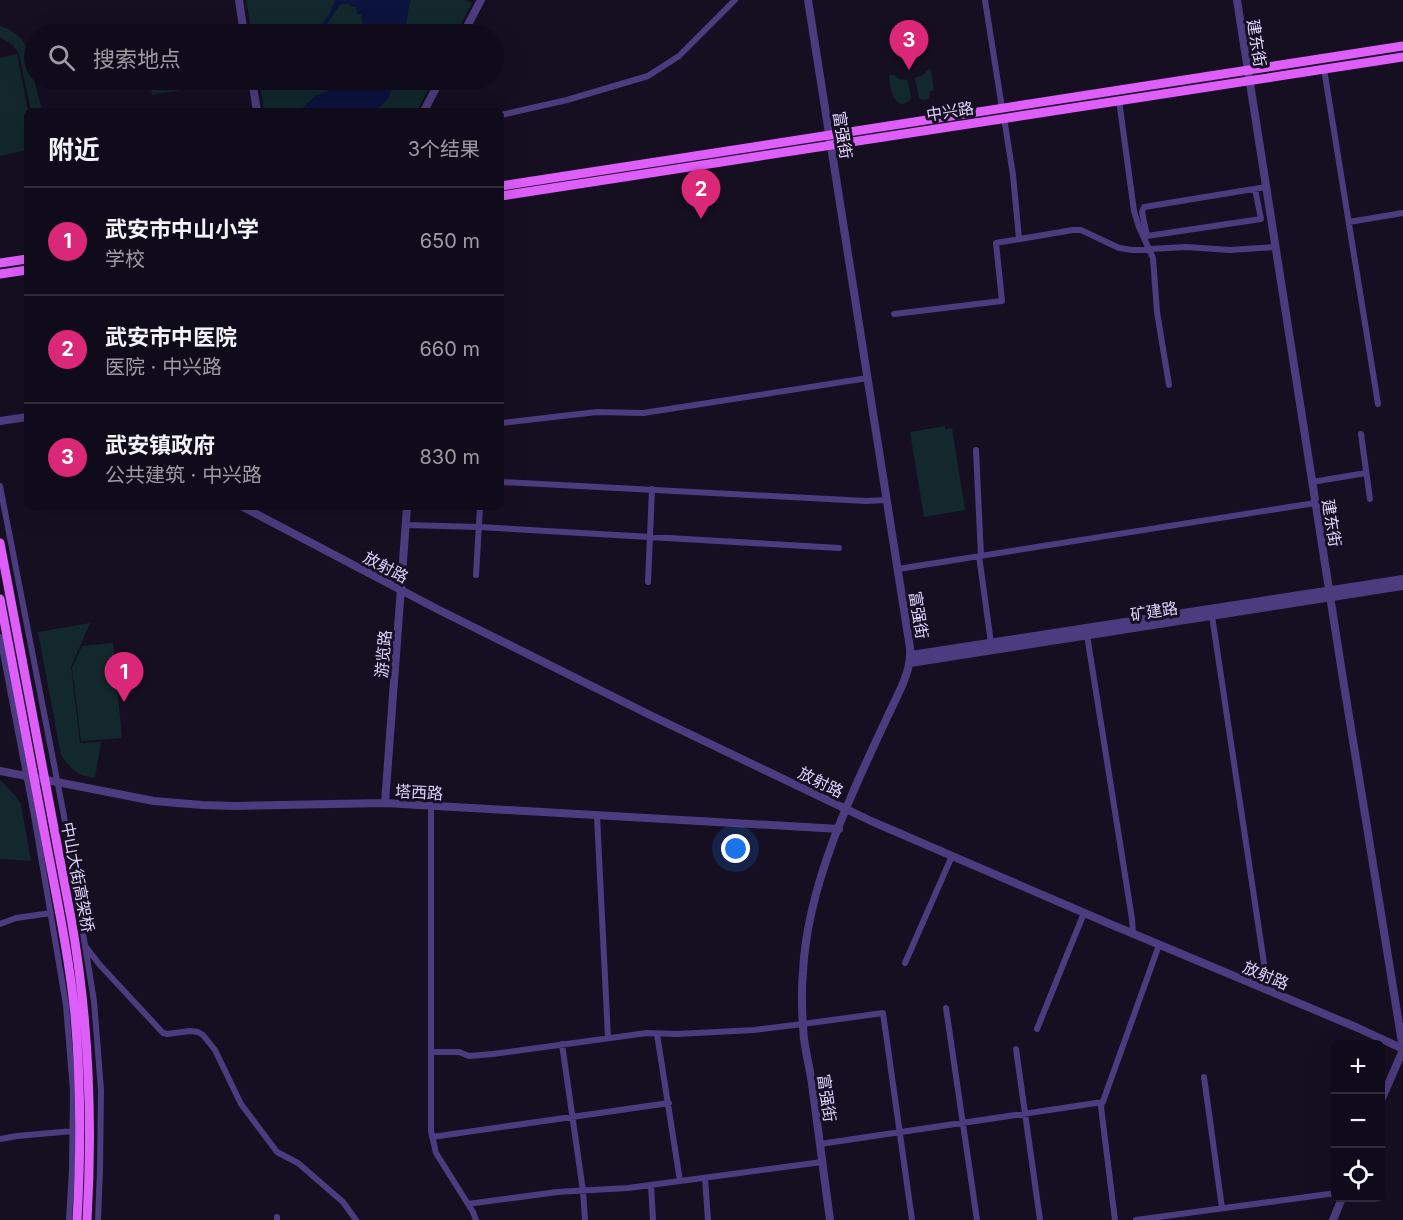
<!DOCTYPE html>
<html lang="zh">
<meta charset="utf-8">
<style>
body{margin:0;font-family:Inter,"Noto Sans SC",sans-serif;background:#1e1927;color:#f1f3f6}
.controls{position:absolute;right:18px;bottom:18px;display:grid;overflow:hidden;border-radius:9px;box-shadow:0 6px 24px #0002}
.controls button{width:54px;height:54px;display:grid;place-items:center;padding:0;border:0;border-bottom:2px solid #302b39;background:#100b1a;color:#f1f3f6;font:30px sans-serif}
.you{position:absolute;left:736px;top:849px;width:21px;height:21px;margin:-15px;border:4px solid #fff;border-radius:50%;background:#1a73e8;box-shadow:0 0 0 9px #1a73e833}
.badge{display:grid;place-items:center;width:39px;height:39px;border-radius:50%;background:#db2777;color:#fff;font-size:20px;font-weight:700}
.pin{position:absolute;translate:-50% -50px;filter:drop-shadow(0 2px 3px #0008)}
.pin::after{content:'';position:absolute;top:32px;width:21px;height:18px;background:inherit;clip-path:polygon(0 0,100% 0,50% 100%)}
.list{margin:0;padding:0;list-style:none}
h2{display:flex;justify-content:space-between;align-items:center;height:78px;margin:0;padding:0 24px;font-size:26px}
h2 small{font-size:20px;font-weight:400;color:#9c9ba2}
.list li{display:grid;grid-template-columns:39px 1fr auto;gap:18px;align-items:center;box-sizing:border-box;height:108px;padding:0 24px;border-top:2px solid #302b39}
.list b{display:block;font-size:22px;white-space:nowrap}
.list p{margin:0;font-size:20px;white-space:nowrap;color:#9c9ba2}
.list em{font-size:20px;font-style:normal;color:#9c9ba2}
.icon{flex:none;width:33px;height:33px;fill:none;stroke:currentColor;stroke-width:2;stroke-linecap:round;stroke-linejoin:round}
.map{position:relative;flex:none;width:1403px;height:1220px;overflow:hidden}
.search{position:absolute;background:#100b1a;box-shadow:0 6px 24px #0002;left:24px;top:24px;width:480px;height:66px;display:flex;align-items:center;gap:15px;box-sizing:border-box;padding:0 21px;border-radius:33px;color:#9c9ba2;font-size:22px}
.panel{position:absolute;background:#100b1a;box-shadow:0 6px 24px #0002;left:24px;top:108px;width:480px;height:402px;border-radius:9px}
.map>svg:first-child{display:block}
.green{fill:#12282c}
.water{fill:#0c143e}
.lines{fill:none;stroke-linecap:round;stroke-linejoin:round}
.minor{stroke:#4c3c7f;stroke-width:6}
.tertiary{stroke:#4c3c7f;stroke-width:8}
.primary{stroke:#dd5ef8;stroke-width:9}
.primary-bridge{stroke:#dd5ef8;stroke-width:9}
.labels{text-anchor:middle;stroke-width:6;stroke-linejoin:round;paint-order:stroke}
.street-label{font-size:16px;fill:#dfd2fd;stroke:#160f22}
</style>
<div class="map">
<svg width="1403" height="1220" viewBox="0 0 1403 1220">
<rect width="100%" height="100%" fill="#160f22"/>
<path class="green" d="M246 0H466L472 3 456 34H252Z
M0 26C28 35 29 53 34 79 36 88 40 100 42 111H31L19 54 13 45 0 37Z
M17 54 28 111H27V150L0 156V58Z
M929 69 931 70 934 90 930 92 929 99 922 100 919 98 915 78 923 75Z
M890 75H894L899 79 907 80 908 82 911 98C904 109 895 103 892 93 890 88 890 82 889 77Z
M150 80H223L224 83 152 95Z
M259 80H433L417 111H264Z
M945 426V429L952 428 965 510 924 517 910 432Z
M90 623 71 667 80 743 101 742 95 778C78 776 70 769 61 755L38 632Z
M113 643 122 738 81 741 72 668 82 646Z
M0 780 14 794 21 804 31 861 0 859Z"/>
<path class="water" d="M335 0H411C406 12 410 24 400 34H361L360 28 363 27 361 14H357L356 7H352L351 6 347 3 340 5 327 24 328 34H323L322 24 330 13Z
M337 80H395L388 99 376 111H304L303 107 315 96 330 90Z"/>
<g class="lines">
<path class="minor" d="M985 0 1002 108
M1324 69 1378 404
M1119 100 1134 211 1139 227 1153 258 1157 312 1169 385
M501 115 567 100 648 76 679 56 735 0
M1004 118 1013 175 1019 239
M1255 189 1261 219 1147 236 1142 212 1144 207 1266 187
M1349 222 1403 213
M894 314 1002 301 996 243 1073 230H1081L1119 248 1132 250 1186 247 1230 250 1275 247
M501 423 597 412 643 413 868 378
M1361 434 1370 499
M976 450 981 556
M501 482 866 501 887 500
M1312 482 1366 473
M0 486 64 816 94 1001 101 1090 100 1170 98 1220
M406 525 479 527 839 548
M979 556 991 643
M898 569 1315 503
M476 575 480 507
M648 582 652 489
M1212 616 1265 970 1266 990
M1087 635 1132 919 1133 934
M0 637 35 821 66 1005 73 1091 72 1169 69 1220
M431 806V1131L436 1153 473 1212 476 1220
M597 816 608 1038
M0 924 16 918 51 913
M86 947 99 964 163 1033 167 1034 190 1031 198 1032 203 1035 215 1050 241 1104 277 1152 298 1163 343 1202 356 1220
M905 963 952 856
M946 1008 977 1220
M1037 1029 1084 913
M657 1034 680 1181
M562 1044 583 1191 585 1220
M1016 1049 1040 1220
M431 1052H459L469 1056 493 1054 647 1033 677 1034 754 1030 803 1024 883 1013 912 1220
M1204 1077 1222 1208
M432 1137 669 1103
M0 1139 17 1136 73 1131
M820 1144 1103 1102
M705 1178 708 1220
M651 1185 653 1220
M468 1204 557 1192 628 1188 822 1162
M277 1220V1217
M1115 1220 1101 1107 1159 945
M1136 1220 1336 1193"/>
<path class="tertiary" d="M239 0 244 34
M808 0 910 648C911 663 907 674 901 688 861 774 808 875 803 971 801 993 802 1017 804 1039 806 1054 810 1069 812 1084 818 1129 824 1175 830 1220
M1237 0 1343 679 1403 1049
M463 34 481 0
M252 80 257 111
M424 111 440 80
M0 421 27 417
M243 507 439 610 652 716 871 821 1110 924 1358 1028 1403 1049
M911 655 1403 579
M910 663 1403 586
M0 771 154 801 202 805 235 806 385 803 839 829
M385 803 407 507
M1380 1103 1403 1050
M1333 1220 1342 1198"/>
<path class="primary" d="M501 186 1403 46
M501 196 1403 57
M0 263 27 259
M0 274 27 270"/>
<path class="primary-bridge" d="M0 543 71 918C89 1020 93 1117 87 1220
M0 599C15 678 30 757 45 836 56 895 69 955 75 1015 81 1084 81 1152 77 1220"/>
</g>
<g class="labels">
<g class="street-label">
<text transform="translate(1257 43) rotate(81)" y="6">建东街</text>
<text transform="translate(950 111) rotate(-9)" y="6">中兴路</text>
<text transform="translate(843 135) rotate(81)" y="6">富强街</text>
<text transform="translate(1332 523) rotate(81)" y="6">建东街</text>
<text transform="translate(386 567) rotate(28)" y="6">放射路</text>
<text transform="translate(1154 611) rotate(-9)" y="6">矿建路</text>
<text transform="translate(919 615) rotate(81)" y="6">富强街</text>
<text transform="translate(383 654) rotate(-85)" y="6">游览路</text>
<text transform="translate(821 782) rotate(26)" y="6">放射路</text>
<text transform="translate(419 792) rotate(3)" y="6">塔西路</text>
<text transform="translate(78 877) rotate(79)" y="6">中山大街高架桥</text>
<text transform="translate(1266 975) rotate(23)" y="6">放射路</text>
<text transform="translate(827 1098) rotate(82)" y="6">富强街</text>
</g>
</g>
</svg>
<div class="controls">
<button>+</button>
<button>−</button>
<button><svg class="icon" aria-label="locate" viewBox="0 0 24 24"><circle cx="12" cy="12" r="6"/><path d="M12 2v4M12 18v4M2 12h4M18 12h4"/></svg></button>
</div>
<div class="you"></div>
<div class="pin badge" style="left:124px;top:702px">1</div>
<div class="pin badge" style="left:701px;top:219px">2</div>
<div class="pin badge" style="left:909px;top:70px">3</div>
<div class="search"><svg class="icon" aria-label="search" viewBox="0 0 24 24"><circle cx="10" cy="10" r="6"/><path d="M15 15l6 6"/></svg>搜索地点</div>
<section class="panel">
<h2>附近<small>3个结果</small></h2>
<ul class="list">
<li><span class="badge">1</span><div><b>武安市中山小学</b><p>学校</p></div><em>650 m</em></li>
<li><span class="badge">2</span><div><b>武安市中医院</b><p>医院 · 中兴路</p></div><em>660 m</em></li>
<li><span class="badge">3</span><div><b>武安镇政府</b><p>公共建筑 · 中兴路</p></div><em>830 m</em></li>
</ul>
</section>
</div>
